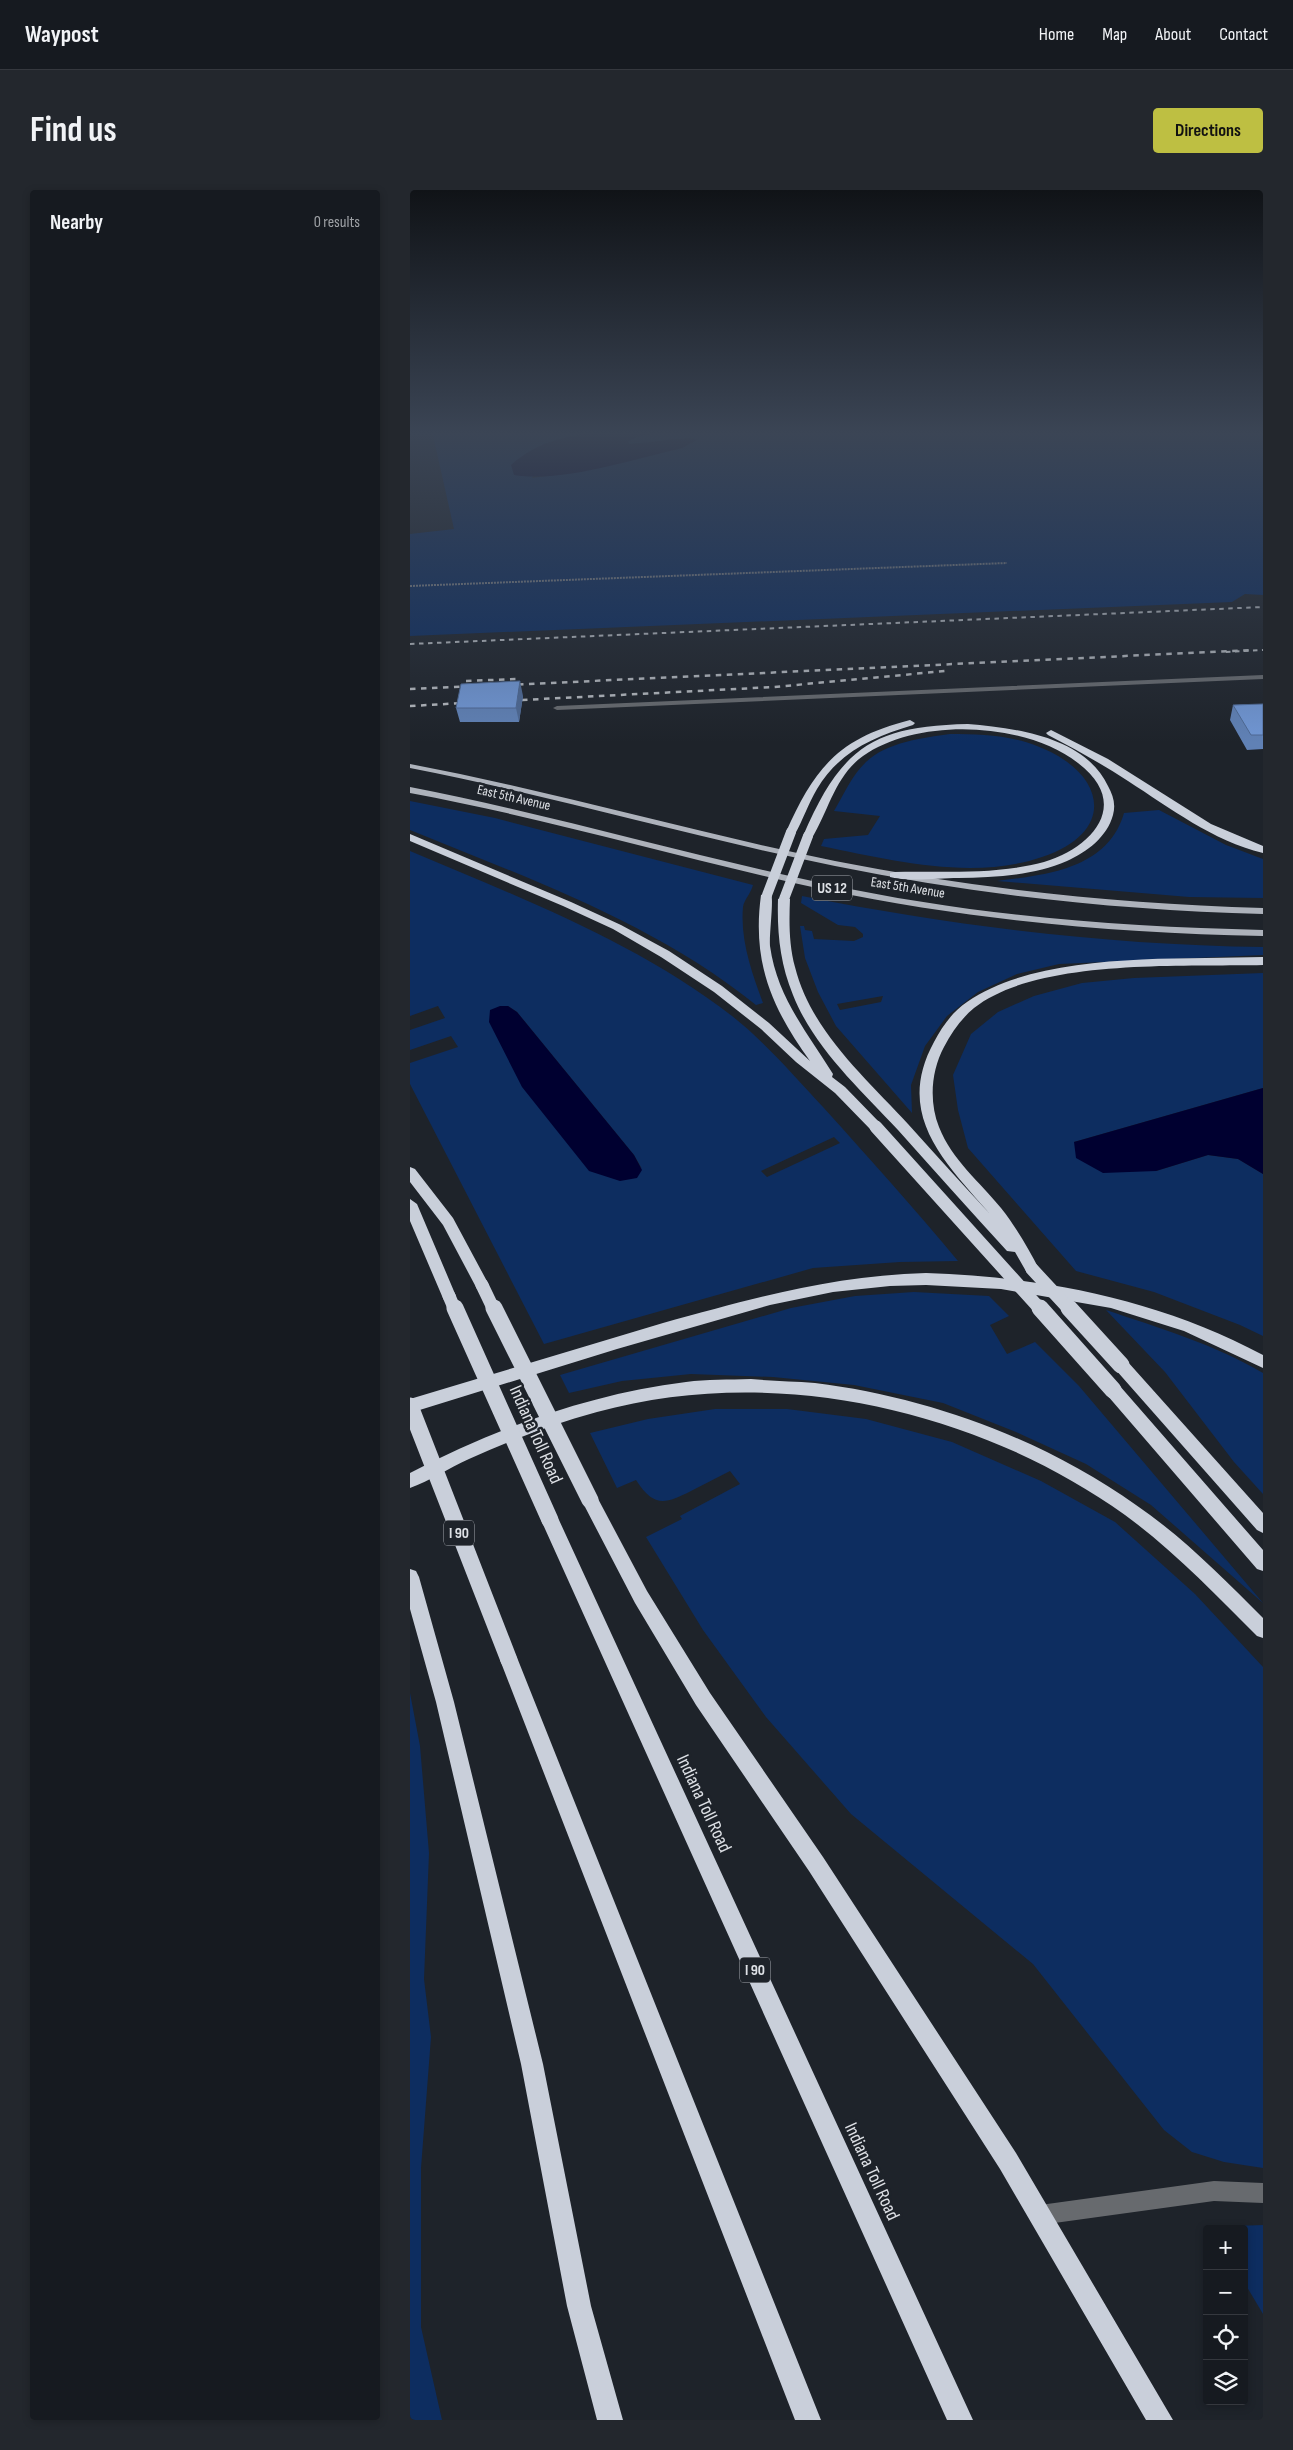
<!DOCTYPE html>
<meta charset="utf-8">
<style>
body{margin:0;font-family:"Sofia Sans Condensed",sans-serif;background:#23272d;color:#f1f3f6}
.controls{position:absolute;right:15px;bottom:15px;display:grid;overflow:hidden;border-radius:5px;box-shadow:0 2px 8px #0003}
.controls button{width:45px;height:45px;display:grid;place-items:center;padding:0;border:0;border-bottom:1px solid #35383e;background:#161a20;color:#f1f3f6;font:25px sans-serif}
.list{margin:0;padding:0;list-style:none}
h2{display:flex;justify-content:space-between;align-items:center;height:65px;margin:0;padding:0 20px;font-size:21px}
h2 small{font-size:16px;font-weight:400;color:#9ea1a5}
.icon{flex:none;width:28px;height:28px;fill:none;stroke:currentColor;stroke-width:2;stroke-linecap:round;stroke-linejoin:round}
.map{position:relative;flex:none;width:853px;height:2230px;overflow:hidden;border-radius:5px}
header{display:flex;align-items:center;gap:30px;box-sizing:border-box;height:70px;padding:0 25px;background:#161a20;border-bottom:1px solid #35383e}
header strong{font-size:24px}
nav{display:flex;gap:28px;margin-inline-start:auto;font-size:18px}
.intro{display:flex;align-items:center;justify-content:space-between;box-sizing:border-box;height:120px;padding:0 30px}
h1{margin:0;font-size:35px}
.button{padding:12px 22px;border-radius:5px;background:#bebf42;color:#111;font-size:18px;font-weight:700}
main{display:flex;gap:30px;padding:0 30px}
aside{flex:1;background:#161a20;border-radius:5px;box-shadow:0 2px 8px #0003}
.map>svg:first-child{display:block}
.green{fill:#0d2d60;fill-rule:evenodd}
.water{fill:#000030}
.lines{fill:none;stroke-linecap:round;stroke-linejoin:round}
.path{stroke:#81858b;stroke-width:2;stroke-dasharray:2 1;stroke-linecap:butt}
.minor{fill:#676a6e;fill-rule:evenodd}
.major{fill:#adb2bb;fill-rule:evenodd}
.highway{fill:#c9cfda;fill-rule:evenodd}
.rail-far1{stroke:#b5b9be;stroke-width:2;stroke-dasharray:4.5 4.5;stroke-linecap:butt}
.rail{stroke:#b5b9be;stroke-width:2.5;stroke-dasharray:5.5 5.5;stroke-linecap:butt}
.highway-bridge-far2{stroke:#c9cfda;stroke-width:10}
.highway-bridge-far1{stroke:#c9cfda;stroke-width:13}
.highway-bridge{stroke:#c9cfda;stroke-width:17}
.wall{fill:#6081b5}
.shaded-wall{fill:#4e6994}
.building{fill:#7096d3;stroke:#4e6994}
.labels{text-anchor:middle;stroke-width:5;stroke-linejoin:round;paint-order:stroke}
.far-street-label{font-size:14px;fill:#dee1e6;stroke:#1e232a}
.shield{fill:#1e232a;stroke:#a4a8ae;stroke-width:1}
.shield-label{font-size:15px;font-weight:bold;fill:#dee1e6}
.near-street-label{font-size:19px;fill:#dee1e6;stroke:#1e232a}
</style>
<header>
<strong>Waypost</strong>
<nav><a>Home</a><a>Map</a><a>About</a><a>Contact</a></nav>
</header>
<div class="intro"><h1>Find us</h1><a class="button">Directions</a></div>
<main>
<aside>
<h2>Nearby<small>0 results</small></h2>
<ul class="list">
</ul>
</aside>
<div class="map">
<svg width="853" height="2230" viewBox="0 0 853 2230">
<rect width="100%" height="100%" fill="#1e232a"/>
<path class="green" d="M22 241H189L146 250 122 288 164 282 272 258 286 250 261 249 228 255 219 254 218 251 229 246 264 241H853V405L835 404 822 412 0 446V344L44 339Z
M540 544C570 544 599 545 627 556 694 581 710 641 632 667 562 691 481 670 411 656L414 649 458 645 470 626 424 621C434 604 442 585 456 572 477 552 513 548 540 544Z
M0 611 85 628 343 695C341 703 334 710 333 717 330 750 342 783 353 813L346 815C244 733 120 689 0 640Z
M749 620 816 655 853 669V708L779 707 587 691C636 685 698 679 714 623Z
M0 661C111 708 226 752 322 826 353 850 386 888 413 917 459 968 504 1018 548 1071L490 1072 403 1078 134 1154 0 894V873L48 857 41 846 0 860V840L35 828 28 816 0 826ZM90 816H98L107 822 224 965 232 979ZM424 947 430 953 357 987 351 981Z
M392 706C544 736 698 755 853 757V765L649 774 607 784 568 802 537 826 515 856 501 895 502 923 426 836 408 802 395 768 390 736H394L395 740 402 741 404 749 444 751 453 747V744L445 737 428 735 391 713ZM473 806 471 812 430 820 427 814Z
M853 783V898L664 952 746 981 798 965 828 969 853 984V1146L830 1135 744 1102 666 1081 558 958 548 920 543 885 561 844 588 822 624 806 672 793 724 788Z
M504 1102 579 1106 599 1126 580 1135 597 1164 625 1152 669 1196 853 1413 741 1315 676 1274 606 1242 533 1213 444 1195 363 1187 281 1184 212 1191 159 1203 150 1185 381 1118 445 1106Z
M696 1120C749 1138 804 1154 853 1183V1304L824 1272 755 1182Z
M305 1219H377L456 1229 542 1252 631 1291 705 1332 785 1404 853 1477V1978L814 1972 782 1962 754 1940 623 1774 441 1624 356 1527 293 1440 236 1347 272 1329 270 1326 330 1294 320 1281C307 1288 294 1294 281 1301 255 1314 244 1318 226 1290L207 1298 180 1243 238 1229Z
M0 1503 10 1556 19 1663 14 1789 21 1847 11 1978V2137L32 2230H0Z
M853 2035V2124L834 2092V2039H825L826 2036Z"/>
<path class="water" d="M189 241H264L229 246 218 251 219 254 280 248 287 250 272 258C224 269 152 293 104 285L101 275C129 250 154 248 189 241Z
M90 816H98L107 822 224 965 232 980 227 988 210 991 179 981 112 897 79 832 80 820Z
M853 898V984L828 969 798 965 746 981 693 983 666 968 664 952Z"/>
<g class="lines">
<path class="path" d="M0 396 597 373"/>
<path class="minor" d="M853 485V489L147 520 143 518 147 516Z
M804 1991 853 1993V2013L804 2011 630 2035 623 2032 620 2025 623 2018 630 2015Z"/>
<path class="major" d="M0 574C143 601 282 642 425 671 566 699 709 714 853 718V724C709 720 566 705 425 676 282 647 143 606 0 578Z
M0 597C140 624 277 665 416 694 560 725 706 737 853 740V746C706 743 560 730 416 700 277 670 140 629 0 603Z"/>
<path class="highway" d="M500 530 505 533 503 535C463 547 429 562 407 599 398 614 393 630 385 644H377L376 642C405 577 429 548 500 530Z
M558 534C606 538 675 547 698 596 703 605 706 614 703 625 697 647 677 662 657 671 623 686 584 687 548 688 529 688 499 692 480 687V683L484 682C533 681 586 685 634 672 684 657 721 613 668 573 615 532 509 527 453 566 425 586 419 620 402 648H394L393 646C431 558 462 536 558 534Z
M641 540 698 569 801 634 853 656V663C803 651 760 618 718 591 692 574 665 559 638 545L636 543Z
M0 644 161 712 211 735 259 761 312 796 359 833 400 871C361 817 342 772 351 705L357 702 361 703C364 710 359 744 360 756 367 807 397 842 423 884L422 887 435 897 471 934 473 937 471 940H461L425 903 386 872 351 839 304 802 251 767 203 739 153 716 0 651Z
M374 706 380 709C379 732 379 755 385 777 401 841 455 887 498 934 525 964 552 994 580 1024 535 972 484 925 524 852 532 837 542 822 557 812 630 761 767 770 853 767V775C774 777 627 768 564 818 551 829 542 842 534 857 521 881 519 912 529 937 542 970 570 992 591 1018 606 1037 618 1058 629 1079L627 1083H617L605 1062 597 1061C560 1021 524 980 488 940 450 899 404 858 383 805 370 773 367 743 368 709Z
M0 977 5 979 43 1028 79 1095 77 1099H67L33 1035 0 992Z
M0 1009 7 1014 46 1106 44 1110H34L32 1106 0 1031Z
M516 1083C634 1087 748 1109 853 1165V1178L774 1141 701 1118 591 1099 516 1095 480 1096 423 1102 360 1115 207 1159 0 1223V1209C84 1184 169 1158 253 1133 345 1108 420 1086 516 1083Z
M711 1169 717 1171 853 1323V1343L847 1340 705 1179 703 1175 705 1171Z
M341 1189C362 1191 383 1191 405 1193 518 1207 633 1249 726 1315 773 1347 813 1388 853 1428V1448L847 1446C805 1404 763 1360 715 1325 567 1219 364 1173 187 1222 143 1234 101 1250 59 1269 39 1278 20 1291 0 1298V1283C87 1238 179 1204 276 1192 297 1189 319 1190 341 1189Z
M703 1194 709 1195 853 1360V1381L847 1379 697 1205 695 1200 697 1195Z
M180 1303 186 1305 237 1401 300 1503 413 1667 606 1963 763 2230H736L590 1979 399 1681 286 1515 225 1413 174 1315 172 1310 174 1305Z
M140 1323 146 1325 149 1330 563 2230H537L131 1330 134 1325Z
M0 1379 6 1381 9 1387 44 1512 133 1874 181 2116 213 2230H187L157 2116 111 1874 26 1512 0 1419Z
M99 1461 105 1464 108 1470 411 2230H385L90 1470 93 1464Z"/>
<path class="rail-far1" d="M0 454 853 417
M816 462 853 460"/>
<path class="rail" d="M56 491 106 489
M97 495 843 460
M0 499 65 496
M112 510 364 497 535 481
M0 516 53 513"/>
<path class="highway-bridge-far2" d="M357 705 381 642
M374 709 398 646"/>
<path class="highway-bridge-far1" d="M466 937 631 1120
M622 1079 660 1120
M72 1095 84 1120
M39 1106 45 1120"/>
<path class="highway-bridge" d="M45 1118 140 1330
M84 1118 180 1310
M630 1118 703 1200
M659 1118 711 1175
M0 1216 99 1470"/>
</g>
<path class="wall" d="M113 506 109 532H50L46 518Z
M853 514V559L837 560 820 530 823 515Z"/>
<path class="shaded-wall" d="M110 491 113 506 109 532 106 518Z"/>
<path class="building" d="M110 491 106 518H46L51 494Z
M853 514V545H841L823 515Z"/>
<linearGradient id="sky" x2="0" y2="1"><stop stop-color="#101317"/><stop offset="0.44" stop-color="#3b4555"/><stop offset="1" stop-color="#3b4555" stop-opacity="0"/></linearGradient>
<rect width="853" height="553" fill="url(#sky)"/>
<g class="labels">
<g class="far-street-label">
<text transform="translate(104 607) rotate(13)" y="5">East 5th Avenue</text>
<text transform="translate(498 697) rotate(9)" y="5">East 5th Avenue</text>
</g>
<g class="shield">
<rect x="402" y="685.5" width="40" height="25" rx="4"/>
<rect x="34" y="1330.5" width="30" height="25" rx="4"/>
<rect x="330" y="1767.5" width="30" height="25" rx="4"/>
</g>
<g class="shield-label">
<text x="422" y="703">US 12</text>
<text x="49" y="1348">I 90</text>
<text x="345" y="1785">I 90</text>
</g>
<g class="near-street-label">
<text transform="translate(127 1244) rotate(66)" y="7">Indiana Toll Road</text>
<text transform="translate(295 1613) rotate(65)" y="7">Indiana Toll Road</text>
<text transform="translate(463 1981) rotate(65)" y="7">Indiana Toll Road</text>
</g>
</g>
</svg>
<div class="controls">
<button>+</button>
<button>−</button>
<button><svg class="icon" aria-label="locate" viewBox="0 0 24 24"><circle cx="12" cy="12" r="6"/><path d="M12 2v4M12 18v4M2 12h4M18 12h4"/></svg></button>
<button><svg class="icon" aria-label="layers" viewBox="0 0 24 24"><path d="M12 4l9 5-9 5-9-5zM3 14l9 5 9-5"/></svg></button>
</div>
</div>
</main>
